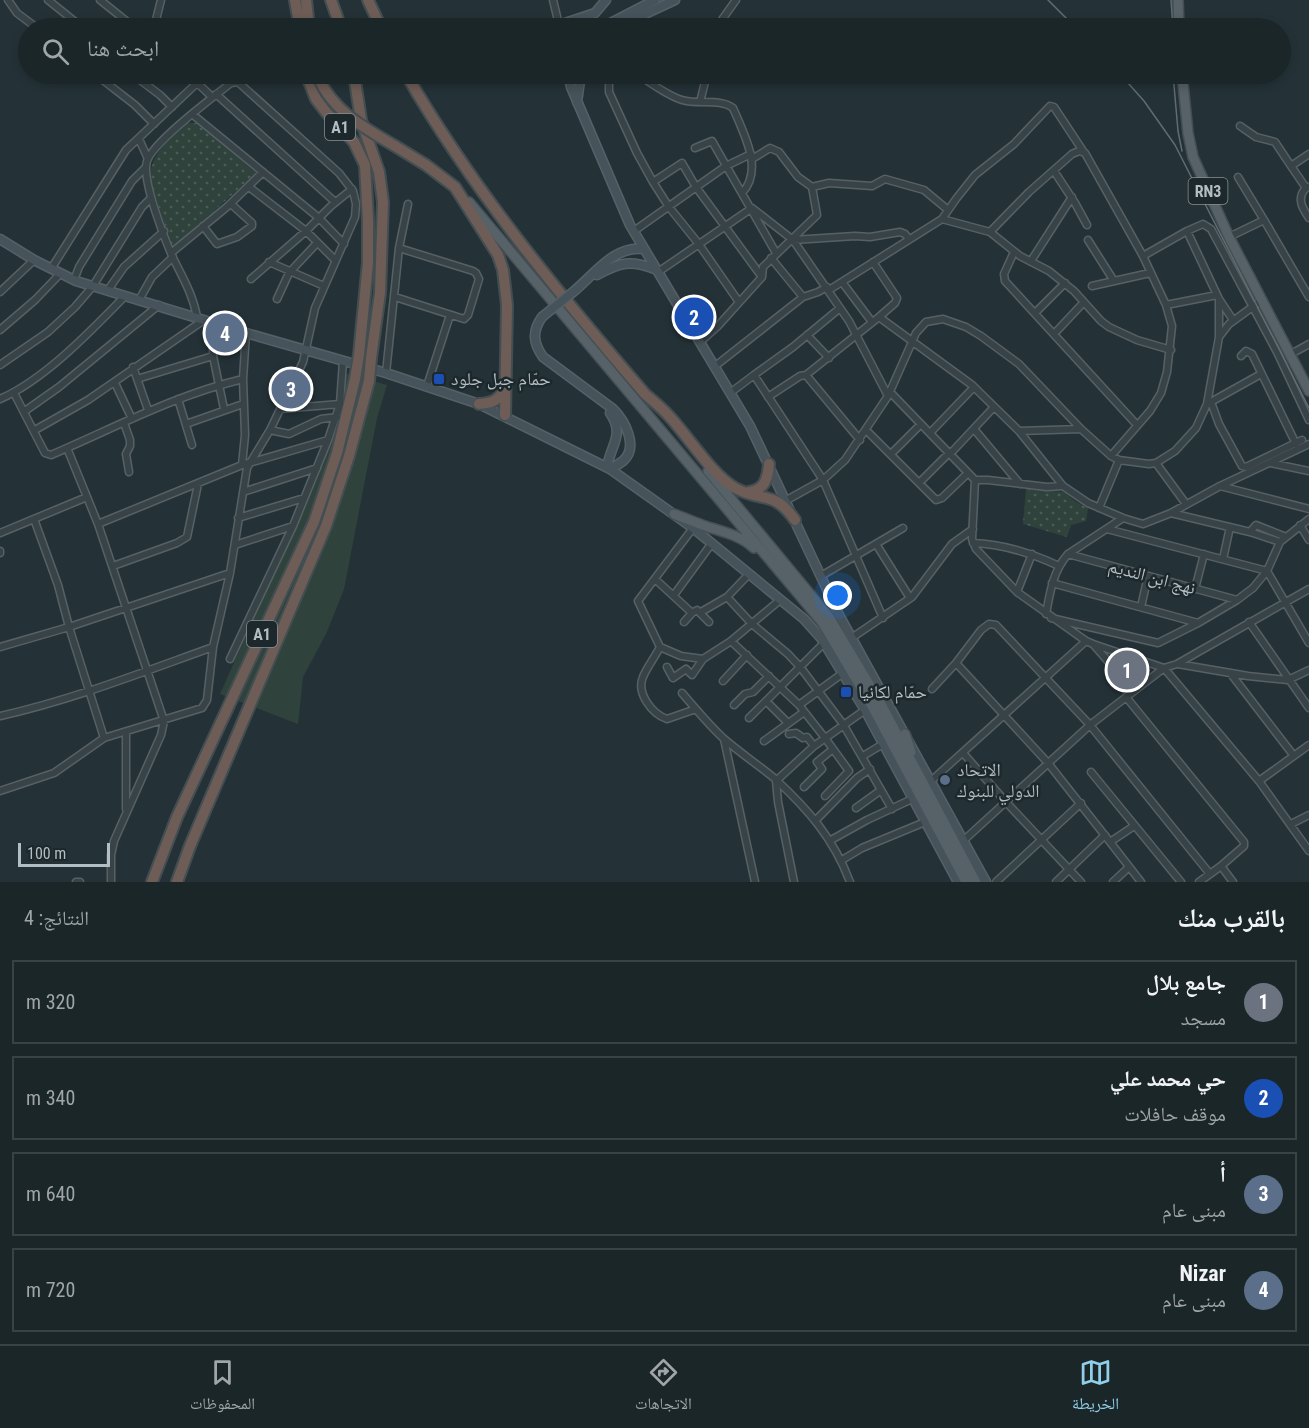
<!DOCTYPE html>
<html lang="ar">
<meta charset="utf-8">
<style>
body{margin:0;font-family:"Roboto Condensed","Noto Naskh Arabic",sans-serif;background:#283235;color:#f1f3f6;direction:rtl}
.scale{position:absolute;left:18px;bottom:15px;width:92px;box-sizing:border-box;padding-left:6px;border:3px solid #b3bec4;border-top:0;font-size:16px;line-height:21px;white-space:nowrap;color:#b3bec4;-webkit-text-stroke:4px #1d282c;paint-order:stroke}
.you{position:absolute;left:838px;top:596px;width:21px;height:21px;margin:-15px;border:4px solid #fff;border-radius:50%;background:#1a73e8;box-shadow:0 0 0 9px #1a73e833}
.badge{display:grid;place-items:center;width:39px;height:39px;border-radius:50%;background:#91ceea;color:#fff;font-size:20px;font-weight:700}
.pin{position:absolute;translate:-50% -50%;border:3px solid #fff;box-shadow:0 2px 6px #0006}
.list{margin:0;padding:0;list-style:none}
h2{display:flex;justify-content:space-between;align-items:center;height:78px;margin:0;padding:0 24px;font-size:26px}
h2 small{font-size:20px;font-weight:400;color:#a0a5a8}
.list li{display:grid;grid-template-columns:39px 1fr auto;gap:18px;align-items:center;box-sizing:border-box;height:84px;margin:0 12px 12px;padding:0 12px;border:2px solid #394346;border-radius:0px}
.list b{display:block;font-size:22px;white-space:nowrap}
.list p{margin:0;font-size:20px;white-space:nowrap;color:#a0a5a8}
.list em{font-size:20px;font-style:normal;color:#a0a5a8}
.icon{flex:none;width:33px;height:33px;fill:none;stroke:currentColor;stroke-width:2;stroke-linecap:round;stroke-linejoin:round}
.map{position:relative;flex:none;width:1309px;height:882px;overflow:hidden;direction:ltr}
.search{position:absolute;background:#1b2629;box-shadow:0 3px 9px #0003;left:18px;right:18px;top:18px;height:66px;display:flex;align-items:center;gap:15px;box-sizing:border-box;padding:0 21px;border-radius:33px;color:#a0a5a8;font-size:22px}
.sheet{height:462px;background:#1b2629}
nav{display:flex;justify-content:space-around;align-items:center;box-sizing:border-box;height:84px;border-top:2px solid #394346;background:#1b2629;font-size:16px;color:#a0a5a8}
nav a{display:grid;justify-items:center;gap:3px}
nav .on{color:#91ceea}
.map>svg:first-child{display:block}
.grass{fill:#2f433c}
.park{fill:url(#park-dots)}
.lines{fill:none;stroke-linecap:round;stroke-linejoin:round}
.street-casing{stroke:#566165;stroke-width:9}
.secondary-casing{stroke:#566165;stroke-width:11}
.primary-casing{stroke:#444f54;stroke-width:12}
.highway-casing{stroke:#434e52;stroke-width:14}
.street{stroke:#384348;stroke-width:6}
.secondary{stroke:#46535a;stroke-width:8}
.primary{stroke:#566268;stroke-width:9}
.highway{stroke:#6d5d56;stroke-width:10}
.tram{stroke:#5f6d73;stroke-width:1.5}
.secondary-bridge-casing{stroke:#566165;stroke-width:11;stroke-linecap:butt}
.highway-bridge-casing{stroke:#434e52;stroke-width:14;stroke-linecap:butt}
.secondary-bridge{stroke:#46535a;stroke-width:8}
.highway-bridge{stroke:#6d5d56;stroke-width:10}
.transit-dot{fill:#1a4fb4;stroke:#1d282c;stroke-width:2}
.service-dot{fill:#5c6f8a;stroke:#1d282c;stroke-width:2}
.labels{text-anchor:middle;stroke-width:5;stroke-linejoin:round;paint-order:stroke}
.shield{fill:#1d282c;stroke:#869196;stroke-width:1.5}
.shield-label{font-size:16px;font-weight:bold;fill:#b3bec4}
.poi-label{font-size:18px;fill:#b3bec4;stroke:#1d282c;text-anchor:start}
.street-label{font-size:18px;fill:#b3bec4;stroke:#1d282c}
</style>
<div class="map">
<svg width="1309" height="882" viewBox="0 0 1309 882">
<defs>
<pattern id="park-dots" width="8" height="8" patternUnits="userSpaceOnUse" patternTransform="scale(1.5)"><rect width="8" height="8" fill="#2f433c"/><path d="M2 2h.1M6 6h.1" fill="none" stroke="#4b5c57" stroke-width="1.8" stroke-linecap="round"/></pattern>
</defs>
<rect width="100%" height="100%" fill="#243237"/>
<path class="grass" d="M341 372 387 385 377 418 344 589 326 634 303 677 298 724 220 694 319 472C331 439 339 407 341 372Z"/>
<path class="park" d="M187 123H197L256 173 172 249 150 179C151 152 169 141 187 123Z
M1026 489 1064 492 1076 502 1088 508 1086 521 1071 525 1067 537 1023 524Z"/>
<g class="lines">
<defs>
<path id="street" d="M8 0 17 13 37 28
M48 0 83 28
M100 0 135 28
M553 0 559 25
M154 28 161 0
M716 28 736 0
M95 74 135 105 154 124
M132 74 160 95 172 107
M188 74 212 97
M609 74V92L637 153 653 182 669 207 698 243 739 302
M637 74C651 83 666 95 682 100 698 105 720 98 733 108 744 134 764 170 742 193
M216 94 335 202
M700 102 707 74
M192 114 319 218 344 244
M1240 126 1256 137 1275 142 1291 166
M139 139 148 159
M695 148 712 141 776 253
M1054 171 1075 203 1087 225
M1238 177 1264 220
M653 182 682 163 696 187 762 277
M249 187 306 231 335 260
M812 187 829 183 872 186 885 179 924 190 948 210
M1308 187 1304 190C1297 200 1303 209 1309 218
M1306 188 1291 166 1309 154
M942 219 990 232 1020 256 1049 271 1074 291 1101 321 1109 327 1137 340 1171 350
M203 226 217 244 237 237 252 226V223L231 204
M634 231 726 166 751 154
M1187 231 1203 224 1211 229 1277 352 1309 420
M990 232 1029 192 1072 154 1079 151 1085 153 1143 256 1166 305 1172 326 1167 372 1161 393 1150 411 1111 456
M1229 237 1264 220 1309 297
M793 240 855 236 870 237 900 232 905 234 909 239
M1088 240 1114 281
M1014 252 1004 274 1005 281 1137 425
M171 253 228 206 263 172
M1143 256 1187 231 1219 299 1233 320
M771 258 803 297
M1031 261 1072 197
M269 262 324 286
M873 262 897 298 895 303 879 317
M51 269 126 150 198 82
M658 272 752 208 793 240 849 321 888 396
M251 279 306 231 331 206 352 189
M74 280 79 267 132 181 146 167
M842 282 872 322
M1092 286 1150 273
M108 290 124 267 164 231
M829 290 942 219 956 199 975 175 1014 144 1050 106 1054 107 1083 151
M0 292 34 260
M395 297 464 319 468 315 479 279 476 273 473 271 399 248
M277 299 289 273 317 243
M139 300 152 277 173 257
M1219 300V337
M1166 305 1217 295
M840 308 793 347 754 375 823 480 883 618
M1035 313 1065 283
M214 323 213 356 224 409
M0 330 35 300 60 274
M1054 334 1084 302
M807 335 829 358
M700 342 717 327 762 277 763 267 817 215 812 187 798 177 779 152 770 148 752 159
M1291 354 1309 344
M1241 356 1246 351 1252 354 1296 444
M0 365 48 332 75 307 93 286 142 207 151 198
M133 367 148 410
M714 367 803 297 818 292 827 287
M386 373 399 248 408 204
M806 375 879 317 972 385 1019 431 1063 486
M137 379 213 356
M115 383 132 419
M427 386 450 315
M890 392 975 480 972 539 976 549 1017 592 1086 641
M14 393 45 453 51 455C114 428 175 395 243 379
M730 393 754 375
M768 397 800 376 806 375 860 440
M0 399C44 380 91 331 125 296
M178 399 192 445
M1211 402 1219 424 1242 466 1246 467 1302 440
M1209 403 1261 374
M280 409 340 404
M25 411 59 387 159 305
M124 423 130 440V446L126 454 129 472
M186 424 243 404
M974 429 1020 484
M35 430 88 400 204 320
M270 430 289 434 321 419 337 417
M866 430 936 500 942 498 968 473
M1019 431 1081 429
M930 433 974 387
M891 454 921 424
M950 454 994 407
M1156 463 1186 504
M1270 463 1309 471
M242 465 245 435 243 379 246 333
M975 480H988L1047 487 1063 486 1088 503 1123 518 1143 524 1171 513 1220 486 1309 444
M919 483 949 453
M1220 486 1309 509
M243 492 317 468
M87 497 98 524
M785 501 823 480 845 460 888 396 916 333 926 322 943 319 966 327 981 336 1019 364 1081 429 1111 456 1119 460 1149 464 1156 463 1175 451 1196 428 1207 404 1219 337 1229 324 1262 300
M1099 508 1119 460
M1171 513 1250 532 1280 542
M238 518 304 498
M34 519 58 585 69 627 104 738
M1309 519 1280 542 1267 571 1309 643
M1300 525 1309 540
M693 528 638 601 660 647C655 657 647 667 643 677 636 693 652 714 667 719L696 709
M1250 532 1256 525 1286 537
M0 533 87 497 67 448
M973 543C1004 544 1031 553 1059 566
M876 544 910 598
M235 545 293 526
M0 551V553
M1068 554 1237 600
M1223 559 1230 527
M113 566 177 543 187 537 198 484
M821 576 903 528
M655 579 692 613
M1052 583 1198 623
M1195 589 1204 554
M1017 592 1032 554
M674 595 712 543
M727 597 752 624 788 654 801 668 843 724 892 809
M1141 607 1148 576
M701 612 727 597 749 574
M1046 614C1050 592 1053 571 1068 554L1123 518
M1051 618 1158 643 1198 623 1237 600 1253 588 1267 571 1107 529
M684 622 692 613 697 610 709 622
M1249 622 1309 708
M853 637 912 597 952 544 973 529
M731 641 799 705 825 738 849 771 825 796
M1093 644 1164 668 1259 781 1309 851
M0 647 69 627 230 573 247 468 270 430 303 362 315 308 355 217 356 204 353 191 339 173 238 82 231 83C213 97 153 142 147 161 141 179 165 240 173 258 183 278 193 295 197 317
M660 647 681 656 703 659 731 641 780 600
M230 659 293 526 328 440
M956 663 981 630 989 624 996 625 1090 725 1210 874 1221 866
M1178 664 1248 676 1288 680 1309 670
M667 667 673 678 686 669 692 675 703 659
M1231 674 1294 756
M723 681 747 655
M932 689 956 663 1048 763 1110 842 1134 826
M682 693C695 708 708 724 723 738 739 752 757 764 774 778 808 809 834 839 850 882
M1126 697 1244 842V846L1221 866 1233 882
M766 701 788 723
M734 705 745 694 753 692 769 676
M799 705 843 673
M0 716C72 700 143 672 213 647L230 573
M749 718 824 643
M789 734 796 733 803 738 807 737 814 746
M724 739 755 882
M764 741 804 712
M963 753 1005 801 1081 882
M863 756 883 744
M1091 772 1181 882
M931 781 1086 641 1093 644 1134 691
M1259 781 1309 745
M804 787 822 769 817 762 833 749
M0 791 54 773 104 738 202 708 207 700 213 647
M856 808 881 790
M126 809V732
M816 820 857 778 870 769
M1291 824 1309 815
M831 840 867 820 912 799
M963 841 1090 725 1164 668 1177 664 1309 589
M1110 842 1141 882
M842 860 862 848 925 822
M76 882H80
M111 882V855L114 841 161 735 164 721 98 524 242 465 328 440 340 404 343 361
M794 882 778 802 776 781 814 746 865 710
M996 882 1081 803
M1056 882 1105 835
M1113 882 1129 867
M1199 882 1210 874"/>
<path id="secondary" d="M560 28 559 25 595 13 606 0
M601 28 655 0
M615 28 675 0
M568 74 571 87 630 225 750 426 840 617 986 882
M577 102 581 74
M0 239 34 260 76 281 246 333 386 373 479 404 610 469 693 528 804 619 821 638 865 710 958 882
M597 275C620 262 631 260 655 269
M573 292C594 275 614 245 643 249
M542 317C532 331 533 343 543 357L613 409C625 421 639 447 623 461 619 464 614 467 610 469
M607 467C611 444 625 435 610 413"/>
<path id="primary" d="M1178 0 1179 28
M1182 74 1188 133 1193 157 1229 237 1309 391
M469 202 822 622 873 708 966 882
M708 471 829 617 881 704 976 882
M674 514C684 518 695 522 705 526 723 532 740 535 754 548
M905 734 911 752"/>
<path id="highway" d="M295 0 300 28
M306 0 309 28
M331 0 341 28
M368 0 381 28
M306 74 316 99 326 112 354 142 365 165 368 221V263L359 355
M354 74 361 120 379 172 383 202 380 293 371 358
M406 74C473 190 558 293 645 394 653 401 662 408 669 416 688 436 712 475 735 488 762 503 773 489 795 520
M395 146 426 165 455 187 498 255 503 270 507 305 505 415
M479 404C492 403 498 401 505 389
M749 492C765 490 768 478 769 464
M152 882 177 817 314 522 337 453 355 379
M177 882 190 846 326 526 349 456 369 381"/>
</defs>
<use href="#street" class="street-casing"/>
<use href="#secondary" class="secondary-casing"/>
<use href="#primary" class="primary-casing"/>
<use href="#highway" class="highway-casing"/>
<use href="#street" class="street"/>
<use href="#secondary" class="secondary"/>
<use href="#primary" class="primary"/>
<use href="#highway" class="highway"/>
<path class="tram" d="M1048 0 1076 28
M1171 0 1173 28
M1120 74 1144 101 1175 145 1309 408
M1173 74 1178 131 1182 151"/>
<defs>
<path id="secondary-bridge" d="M542 317 573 292"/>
<path id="highway-bridge" d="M319 79C334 112 365 128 395 146
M355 379 359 355
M369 381 371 358"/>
</defs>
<use href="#secondary-bridge" class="secondary-bridge-casing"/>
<use href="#highway-bridge" class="highway-bridge-casing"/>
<use href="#secondary-bridge" class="secondary-bridge"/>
<use href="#highway-bridge" class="highway-bridge"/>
</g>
<g class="transit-dot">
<rect x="433" y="373" width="12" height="12" rx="3"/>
<rect x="840" y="686" width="12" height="12" rx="3"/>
</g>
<circle class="service-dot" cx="945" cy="780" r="6"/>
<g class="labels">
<g class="shield">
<rect x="325" y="114" width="30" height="26" rx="4.5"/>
<rect x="1188.5" y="178" width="39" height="26" rx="4.5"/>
<rect x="247" y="621" width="30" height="26" rx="4.5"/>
</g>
<g class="shield-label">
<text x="340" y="133">A1</text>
<text x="1208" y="197">RN3</text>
<text x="262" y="640">A1</text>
</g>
<g class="poi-label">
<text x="451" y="385">حمّام جبل جلود</text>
<text x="858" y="698">حمّام لكانيا</text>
<text x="957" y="776">الاتحاد<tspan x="957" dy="21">الدولي للبنوك</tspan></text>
</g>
<g class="street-label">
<text transform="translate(1152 577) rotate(15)" y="6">نهج ابن النديم</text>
</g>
</g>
</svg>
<div class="scale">100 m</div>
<div class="you"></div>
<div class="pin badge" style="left:1127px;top:670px;background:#6b7280">1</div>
<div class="pin badge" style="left:694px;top:317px;background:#1a4fb4">2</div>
<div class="pin badge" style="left:291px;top:389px;background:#5c6f8a">3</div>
<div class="pin badge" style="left:225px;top:333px;background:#5c6f8a">4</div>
<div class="search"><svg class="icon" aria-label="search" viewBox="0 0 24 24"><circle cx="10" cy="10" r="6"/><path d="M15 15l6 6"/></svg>ابحث هنا</div>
</div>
<section class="sheet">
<h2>بالقرب منك<small>النتائج: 4</small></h2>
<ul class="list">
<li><span class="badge" style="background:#6b7280">1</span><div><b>جامع بلال</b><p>مسجد</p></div><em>320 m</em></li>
<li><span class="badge" style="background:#1a4fb4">2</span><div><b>حي محمد علي</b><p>موقف حافلات</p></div><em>340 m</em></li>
<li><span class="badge" style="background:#5c6f8a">3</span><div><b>أ</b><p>مبنى عام</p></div><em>640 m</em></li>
<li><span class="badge" style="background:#5c6f8a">4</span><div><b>Nizar</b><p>مبنى عام</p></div><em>720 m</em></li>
</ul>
</section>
<nav>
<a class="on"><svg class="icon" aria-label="map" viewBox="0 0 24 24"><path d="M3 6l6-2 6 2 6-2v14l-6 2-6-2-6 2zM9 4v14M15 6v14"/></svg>الخريطة</a>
<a><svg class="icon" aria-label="directions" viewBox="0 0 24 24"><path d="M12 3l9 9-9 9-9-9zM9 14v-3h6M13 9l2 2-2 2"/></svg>الاتجاهات</a>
<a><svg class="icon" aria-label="saved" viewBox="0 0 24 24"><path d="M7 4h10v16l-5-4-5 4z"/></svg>المحفوظات</a>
</nav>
